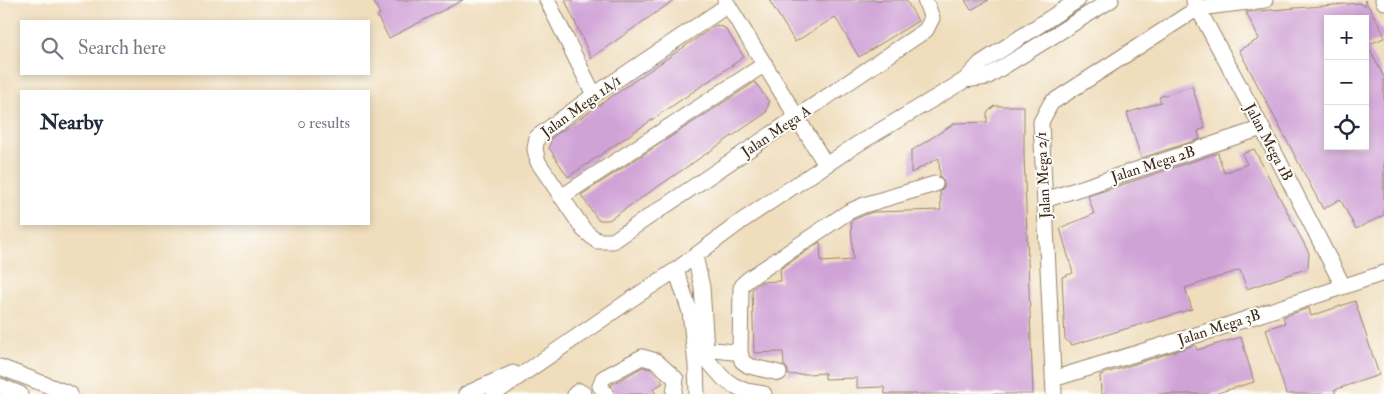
<!DOCTYPE html>
<meta charset="utf-8">
<style>
body{margin:0;font-family:"IM FELL Double Pica",serif;background:#f6f6f7;color:#1f2937}
.controls{position:absolute;right:15px;top:15px;display:grid;overflow:hidden;border-radius:0px;box-shadow:0 2px 8px #0003}
.controls button{width:45px;height:45px;display:grid;place-items:center;padding:0;border:0;border-bottom:1px solid #e0e1e3;background:#fff;color:#1f2937;font:25px sans-serif}
.list{margin:0;padding:0;list-style:none}
h2{display:flex;justify-content:space-between;align-items:center;height:65px;margin:0;padding:0 20px;font-size:21px}
h2 small{font-size:16px;font-weight:400;color:#747a83}
.icon{flex:none;width:28px;height:28px;fill:none;stroke:currentColor;stroke-width:2;stroke-linecap:round;stroke-linejoin:round}
.map{position:relative;flex:none;width:1384px;height:394px;overflow:hidden}
.search{position:absolute;background:#fff;box-shadow:0 2px 8px #0003;left:20px;top:20px;width:350px;height:55px;display:flex;align-items:center;gap:12px;box-sizing:border-box;padding:0 18px;border-radius:0px;color:#747a83;font-size:19px}
.panel{position:absolute;background:#fff;box-shadow:0 2px 8px #0003;left:20px;top:90px;width:350px;height:135px;border-radius:0px}
.map>svg:first-child{display:block}
.building{fill:#d0a3d7;fill-rule:evenodd}
.lines{fill:none;stroke-linecap:round;stroke-linejoin:round}
.minor-casing{stroke:#95846d;stroke-width:17}
.minor{stroke:#fff;stroke-width:15}
.labels{text-anchor:middle;stroke-width:4;stroke-linejoin:round;paint-order:stroke}
.street-label{font-size:15px;fill:#3b2a1e;stroke:#fdfcf7}
</style>
<div class="map">
<svg width="1384" height="394" viewBox="0 0 1384 394">
<rect width="100%" height="100%" fill="#fdfcf7"/>
<filter id="ink" filterUnits="userSpaceOnUse"><feTurbulence type="fractalNoise" baseFrequency=".02" numOctaves="2"/><feDisplacementMap in="SourceGraphic" scale="10" xChannelSelector="R" yChannelSelector="G"/><feConvolveMatrix kernelMatrix="1 2 1 2 8 2 1 2 1" color-interpolation-filters="sRGB"/></filter>
<filter id="wash" filterUnits="userSpaceOnUse"><feTurbulence type="fractalNoise" baseFrequency=".0096" numOctaves="4" result="noise"/><feDisplacementMap in="SourceGraphic" scale="20" xChannelSelector="R" yChannelSelector="G"/><feGaussianBlur stdDeviation="1.12" result="paint"/><feColorMatrix in="noise" values="0 0 0 0 0 0 0 0 0 0 0 0 0 0 0 0 0 1.4 0 .05"/><feComposite in="paint" operator="in"/></filter>
<g filter="url(#wash)">
<rect width="100%" height="100%" fill="#efddbc"/>
<g id="blocks">
<path class="building" d="M373 0H463L389 38 377 16 380 14Z
M565 0H674L591 58Z
M769 0H906L918 21 859 57 835 17 795 42Z
M965 0H989L971 10Z
M1365 0 1384 34V38L1367 45 1384 77V215L1356 229 1340 199 1323 209 1239 50 1259 39 1246 12 1359 3 1365 6ZM1328 19H1365V146H1328Z
M716 25 725 28 744 57 568 177 549 148 551 138Z
M755 82 769 102 766 113 609 220H598L581 195Z
M1192 86 1205 128 1198 131 1200 139 1141 158 1127 113 1161 102 1159 97Z
M994 106H1024V155L1033 394H885L884 387 857 388V378L825 379V373L788 375V370L784 365 783 352 754 353 752 289 761 282 781 281 780 269 820 242 821 262 853 260 851 221 867 214 873 212 941 210 940 191 944 187V182L940 176 939 158 911 173V151L955 123 987 122V113Z
M1254 149 1309 253 1308 268 1247 289 1240 270 1185 288 1192 309 1072 345 1065 339 1062 277 1073 273 1060 228 1094 214 1088 196 1218 153 1224 173 1247 164 1242 154Z
M1355 301 1379 375 1334 390 1336 394H1286L1266 329 1285 323 1283 317 1309 308 1311 316Z
M1241 337 1254 382 1214 394H1101L1100 375 1195 345 1197 350Z
M643 367 651 369 663 383 653 389 656 394H615L611 385Z"/>
</g>
</g>
<g filter="url(#ink)">
<use href="#blocks" fill-opacity="0" stroke="#95846d" stroke-width="1"/>
<g class="lines">
<defs>
<path id="minor" d="M547 0 594 95
M725 0 826 165
M1383 0 1384 2
M1194 1 1262 128 1343 286
M728 5 594 95 537 137 535 149 538 162 584 230 597 241H613L926 30 932 18 925 0
M965 80 987 77 1111 0
M561 197 765 64
M1045 200 1262 128
M695 256 702 287 706 349 709 362 723 378 733 385 746 391 764 394
M676 270 690 312 696 365 697 394
M706 349 733 352 740 351 741 288 744 283 750 278 848 212 864 205 935 184
M740 351 742 361 749 366 779 373
M0 367 70 394
M1053 379 1219 328 1384 273
M0 386 20 394
M466 394 513 373
M494 394 630 300 676 270 743 220 856 145 965 80 981 63 1078 0
M575 394 579 391 584 394
M606 394 600 386 603 378 642 357 656 361 676 379 674 394
M1054 394 1041 122 1051 103 1198 8 1265 0"/>
</defs>
<use href="#minor" class="minor-casing"/>
<use href="#minor" class="minor"/>
</g>
</g>
<g class="labels">
<g class="street-label">
<text transform="translate(581 106) rotate(-36)" y="5">Jalan Mega 1A/1</text>
<text transform="translate(776 131) rotate(-34)" y="5">Jalan Mega A</text>
<text transform="translate(1269 142) rotate(62)" y="5">Jalan Mega 1B</text>
<text transform="translate(1153 164) rotate(-18)" y="5">Jalan Mega 2B</text>
<text transform="translate(1043 175) rotate(-93)" y="5">Jalan Mega 2/1</text>
<text transform="translate(1219 327) rotate(-18)" y="5">Jalan Mega 3B</text>
</g>
</g>
</svg>
<div class="controls">
<button>+</button>
<button>−</button>
<button><svg class="icon" aria-label="locate" viewBox="0 0 24 24"><circle cx="12" cy="12" r="6"/><path d="M12 2v4M12 18v4M2 12h4M18 12h4"/></svg></button>
</div>
<div class="search"><svg class="icon" aria-label="search" viewBox="0 0 24 24"><circle cx="10" cy="10" r="6"/><path d="M15 15l6 6"/></svg>Search here</div>
<section class="panel">
<h2>Nearby<small>0 results</small></h2>
<ul class="list">
</ul>
</section>
</div>
